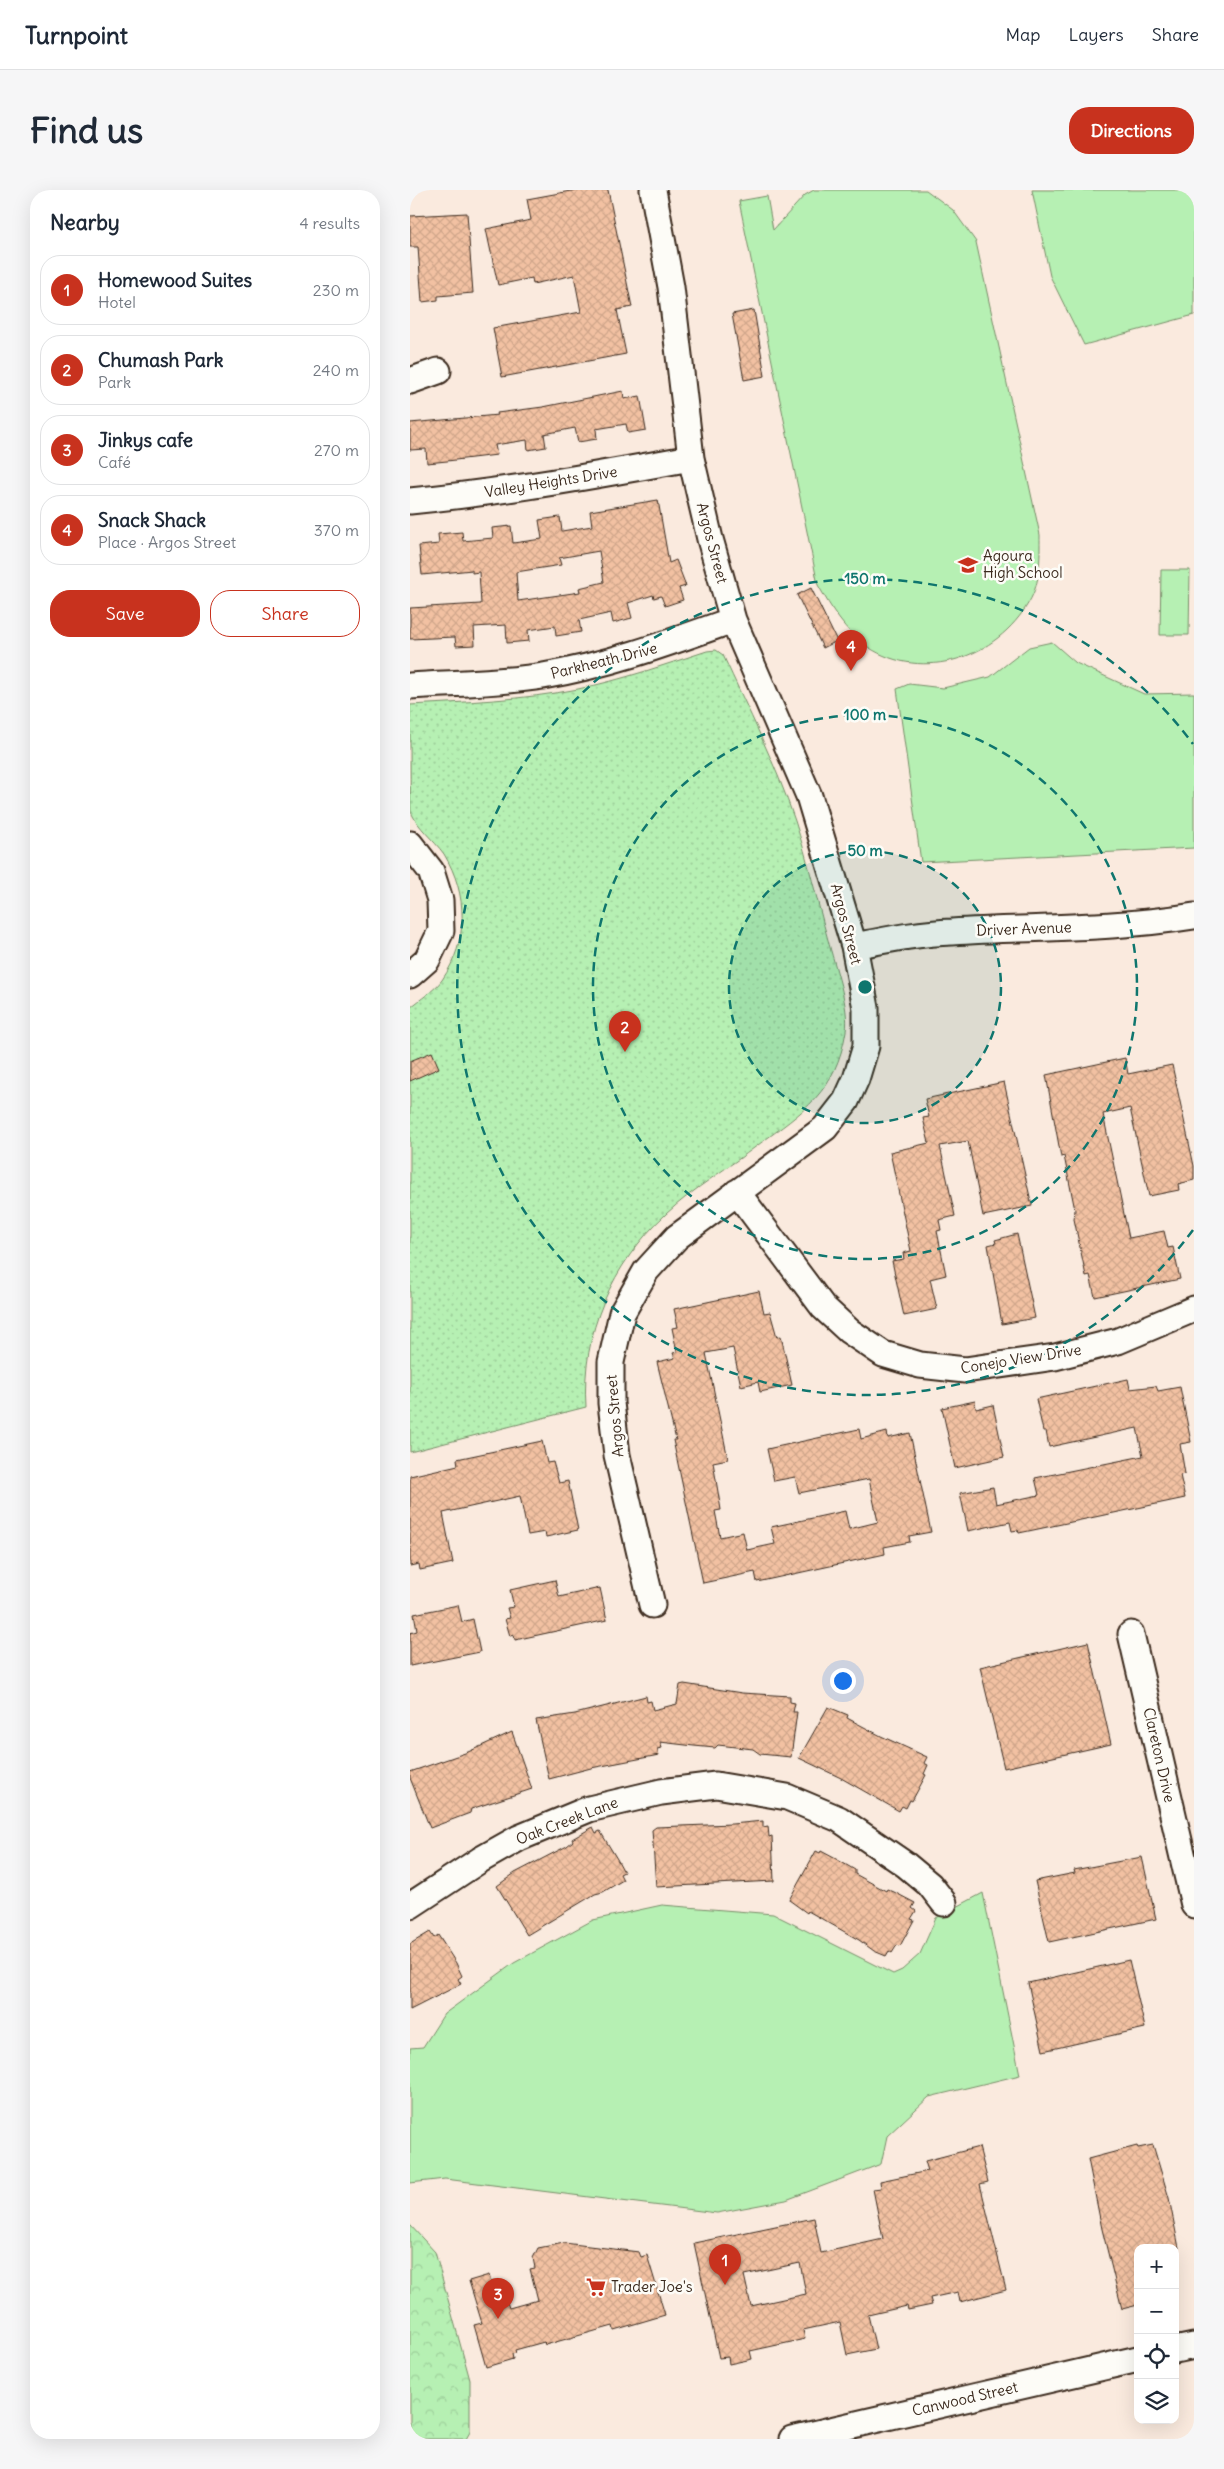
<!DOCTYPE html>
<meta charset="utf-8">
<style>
body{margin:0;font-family:Delius,sans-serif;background:#f6f6f7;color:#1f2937}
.controls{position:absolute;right:15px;bottom:15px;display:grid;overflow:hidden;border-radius:10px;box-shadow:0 5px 20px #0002}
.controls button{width:45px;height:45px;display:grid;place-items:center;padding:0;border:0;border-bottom:1px solid #e0e1e3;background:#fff;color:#1f2937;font:25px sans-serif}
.you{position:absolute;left:432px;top:1490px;width:18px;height:18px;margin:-12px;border:4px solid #fff;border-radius:50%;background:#1a73e8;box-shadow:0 0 0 8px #1a73e833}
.badge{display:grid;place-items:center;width:32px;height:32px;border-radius:50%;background:#c8321e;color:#fff;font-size:16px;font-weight:700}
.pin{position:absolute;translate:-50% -41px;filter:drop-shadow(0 1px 2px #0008)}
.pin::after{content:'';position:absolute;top:26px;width:18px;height:15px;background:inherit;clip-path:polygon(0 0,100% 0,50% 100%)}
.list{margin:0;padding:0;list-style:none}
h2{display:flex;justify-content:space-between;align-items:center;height:65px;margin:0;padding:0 20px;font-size:21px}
h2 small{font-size:16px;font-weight:400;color:#747a83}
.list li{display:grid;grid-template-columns:32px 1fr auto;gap:15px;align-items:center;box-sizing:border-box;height:70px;margin:0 10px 10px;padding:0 10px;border:1px solid #e0e1e3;border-radius:20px}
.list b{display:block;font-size:19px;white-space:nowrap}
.list p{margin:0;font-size:16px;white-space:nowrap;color:#747a83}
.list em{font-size:16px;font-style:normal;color:#747a83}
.actions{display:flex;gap:10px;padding:15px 20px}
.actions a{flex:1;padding:11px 0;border:1px solid #c8321e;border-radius:20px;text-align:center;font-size:18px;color:#c8321e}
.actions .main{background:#c8321e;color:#fff}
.icon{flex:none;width:28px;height:28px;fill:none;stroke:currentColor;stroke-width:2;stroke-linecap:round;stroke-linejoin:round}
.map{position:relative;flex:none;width:784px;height:2249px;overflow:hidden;border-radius:20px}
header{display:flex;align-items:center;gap:30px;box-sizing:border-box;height:70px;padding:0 25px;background:#fff;border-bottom:1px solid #e0e1e3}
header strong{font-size:24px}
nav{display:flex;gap:28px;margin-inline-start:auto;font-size:18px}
.intro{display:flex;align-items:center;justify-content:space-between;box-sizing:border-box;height:120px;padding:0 30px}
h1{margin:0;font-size:35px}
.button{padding:12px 22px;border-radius:20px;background:#c8321e;color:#fff;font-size:18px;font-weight:700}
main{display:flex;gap:30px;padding:0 30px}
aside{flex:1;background:#fff;border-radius:20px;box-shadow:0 5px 20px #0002}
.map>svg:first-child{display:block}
.grass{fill:#b6f0b3;stroke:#788d68}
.forest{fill:url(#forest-crowns);stroke:#788d68}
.park{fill:url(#park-dots);stroke:#788d68}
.building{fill:url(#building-cross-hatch);stroke:#3b2a1e;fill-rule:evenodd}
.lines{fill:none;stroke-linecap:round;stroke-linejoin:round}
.minor-casing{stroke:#3b2a1e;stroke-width:29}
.minor{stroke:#fdfcf7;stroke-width:25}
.ring{fill:none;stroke:#0f766e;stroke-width:2.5;stroke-dasharray:9 6}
.labels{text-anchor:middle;stroke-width:5;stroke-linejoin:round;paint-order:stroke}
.street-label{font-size:15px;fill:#3b2a1e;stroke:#fdfcf7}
.poi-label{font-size:15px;fill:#3b2a1e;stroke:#fdfcf7;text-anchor:start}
.centre{fill:#0f766e;stroke:#fdfcf7;stroke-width:2.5}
.ring-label{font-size:15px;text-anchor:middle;font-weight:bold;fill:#0f766e;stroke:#fdfcf7;stroke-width:5;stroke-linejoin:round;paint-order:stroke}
</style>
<header>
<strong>Turnpoint</strong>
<nav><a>Map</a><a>Layers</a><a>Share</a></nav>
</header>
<div class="intro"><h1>Find us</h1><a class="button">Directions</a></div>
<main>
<aside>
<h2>Nearby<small>4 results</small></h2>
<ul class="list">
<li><span class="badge">1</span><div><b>Homewood Suites</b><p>Hotel</p></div><em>230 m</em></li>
<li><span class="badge">2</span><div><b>Chumash Park</b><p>Park</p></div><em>240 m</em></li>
<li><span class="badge">3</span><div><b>Jinkys cafe</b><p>Café</p></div><em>270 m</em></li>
<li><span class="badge">4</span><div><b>Snack Shack</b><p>Place · Argos Street</p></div><em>370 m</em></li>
</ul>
<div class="actions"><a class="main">Save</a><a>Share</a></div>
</aside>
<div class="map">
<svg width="784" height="2249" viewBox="0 0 784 2249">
<defs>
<pattern id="forest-crowns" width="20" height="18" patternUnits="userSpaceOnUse" patternTransform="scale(1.25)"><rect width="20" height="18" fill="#b6f0b3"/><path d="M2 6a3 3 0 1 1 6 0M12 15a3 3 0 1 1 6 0" fill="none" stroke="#9dce9a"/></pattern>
<pattern id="park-dots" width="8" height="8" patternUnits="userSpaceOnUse" patternTransform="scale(1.25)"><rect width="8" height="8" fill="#b6f0b3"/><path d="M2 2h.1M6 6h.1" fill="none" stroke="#9dce9a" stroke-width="1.8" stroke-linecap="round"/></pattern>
<pattern id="building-cross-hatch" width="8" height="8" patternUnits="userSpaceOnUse" patternTransform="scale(1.25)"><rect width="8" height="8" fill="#f2c1a2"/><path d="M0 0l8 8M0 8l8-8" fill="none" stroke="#d0a68b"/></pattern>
</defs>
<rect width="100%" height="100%" fill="#faeade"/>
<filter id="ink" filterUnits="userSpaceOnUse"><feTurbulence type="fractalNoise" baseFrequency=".02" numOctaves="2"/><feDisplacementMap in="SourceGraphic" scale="10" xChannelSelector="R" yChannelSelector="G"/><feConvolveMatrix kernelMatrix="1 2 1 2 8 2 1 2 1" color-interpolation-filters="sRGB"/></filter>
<g filter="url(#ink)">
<path class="grass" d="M404 0H516L543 20 566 52 630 345C630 368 631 392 619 412 587 468 513 493 458 457 434 441 422 419 408 395L329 11 357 6 363 40 395 5Z
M622 0H784V125L674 155 640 86Z
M751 380H780L779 445H750Z
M642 452 666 473 734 504 784 503V658L511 672 487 499 499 494 533 498 580 487 619 457Z
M573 1703 610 1885 519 1907 477 1946 471 1974 376 2010 307 2023 35 1989 0 1993V1858L13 1857 34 1824 104 1773 183 1730 252 1715 363 1724 483 1784 492 1780 510 1764 526 1728Z"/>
<path class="forest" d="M0 2035 25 2062 60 2190V2242L56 2249H0Z"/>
<path class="park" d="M306 460 313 465C338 520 366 574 385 631 398 670 407 711 418 750 424 774 440 817 436 841 426 902 394 921 348 955 318 978 284 998 256 1024 202 1074 171 1143 176 1217L0 1262V818C10 809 24 801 32 790 59 751 58 704 34 664 24 650 8 638 1 622 0 613 0 531 0 515 56 512 113 510 168 499 212 490 254 475 297 461Z"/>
<path class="building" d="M166 0H198L222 117 207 120 216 164 92 187 83 138 171 122 164 85 123 94 122 88 88 95 76 39 121 30 117 9Z
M57 23 63 103 28 106V110L12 112 8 57H0V26Z
M344 120 355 186 334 190 322 124Z
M213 201 214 209 230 206 236 240 218 243 216 234 186 239 187 249 168 252 165 238 134 244 136 257 118 260 117 250 85 255 87 265 37 271 17 273 16 259 0 260V233L88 225 87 223 133 217Z
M248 310 259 373 266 370 276 396 269 398 273 410 255 416 251 406 244 408 243 405 218 413 222 428 203 433 201 423 169 430 171 442 146 446 145 436 118 440 119 451 97 453 96 435 64 437 65 455 46 456 45 447 0 449V418L71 414 69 382 62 383V380L12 385 9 356 29 354 28 344 52 342 53 351 83 348 82 338 101 336 103 353 132 349 129 330 150 327 152 341 182 336 180 321ZM189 361 194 392 169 398 170 402 108 411 106 382 151 375 149 368Z
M401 398 427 451 413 458 387 405Z
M22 862 29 878 0 891V871Z
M715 868 718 884 762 875 784 976V990L768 994 769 1000 739 1006 720 918 693 924 719 1048 754 1041 758 1058 763 1057 770 1089 685 1107 680 1085 676 1086 664 1029 665 1020 654 966 651 967 636 885Z
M594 892 622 1016 573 1026 558 951 530 956 545 1026 529 1030 531 1040 527 1041 536 1085 520 1089 527 1119 494 1126 482 1071 494 1069 493 1063 501 1061 480 962 519 953 513 928 519 927 515 909Z
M607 1044 625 1128 592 1134 578 1055 586 1053 585 1050Z
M349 1101 354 1123 360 1122 367 1147 371 1146 382 1195 350 1202 348 1192 331 1196 323 1158 296 1163 318 1269 303 1272 311 1320 305 1321 310 1347 333 1342 337 1360 365 1354 361 1337 412 1326 435 1321 439 1339 468 1332 459 1289 389 1303 385 1287 364 1291 357 1259 449 1239 451 1249 477 1242 478 1248 500 1243 521 1342 499 1346 500 1352 474 1357 475 1364 347 1392 345 1382 293 1393 263 1250H266L247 1172 265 1168 263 1163 267 1162 262 1138 268 1137 264 1119Z
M718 1189 720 1199 746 1196 748 1201 770 1197 781 1252 770 1254 775 1284 770 1285 775 1308 609 1343 608 1340 602 1341 600 1332 558 1341 550 1303 583 1297 586 1314 629 1305 625 1288 733 1266 727 1238 639 1257 636 1241H633L626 1209Z
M565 1211 566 1219 583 1215 594 1267 545 1278 532 1218Z
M132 1251 137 1273 143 1272 149 1293 158 1291 168 1340 136 1347 135 1342 118 1345 110 1306 33 1323 43 1373 10 1380 9 1374 0 1376V1286L48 1275 47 1269Z
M145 1390 149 1407 190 1398 197 1430 105 1450 104 1445 100 1446 95 1429 100 1428 97 1418 104 1417 100 1400Z
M48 1415 52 1432 63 1429 70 1462 0 1476V1443L7 1441 4 1424Z
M678 1452 701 1554 594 1578 570 1477Z
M274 1494 332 1503 380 1506V1512L385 1513 383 1522H387L381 1567 350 1564 343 1559 308 1555 305 1558 284 1556 250 1552 252 1558 247 1559 249 1565 181 1578 139 1589 126 1530 165 1524 236 1506 237 1512 241 1511 243 1520 267 1514 270 1495Z
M418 1517 438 1525 437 1528 471 1546 517 1567 514 1573 518 1575 514 1584 516 1585 502 1611 500 1610 496 1618 492 1616 489 1621 431 1588 389 1568Z
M102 1542 122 1599 61 1619 60 1623 20 1638 0 1588V1582L58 1562Z
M353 1631V1637L358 1636 359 1647 362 1646 364 1691 246 1697 242 1640 246 1637 322 1634Z
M183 1637 186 1643 190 1641 207 1669 214 1682 210 1684 213 1690 193 1702 185 1704 117 1745 87 1696 105 1683 157 1656 163 1651 162 1649Z
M406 1661 410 1663 411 1661 426 1669 445 1680V1684L476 1701 477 1699 484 1702 505 1713 502 1718 506 1721 501 1729 504 1730 490 1756 487 1755 482 1763 479 1761 476 1766 464 1761 449 1750 398 1721 397 1723 379 1710Z
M732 1667 746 1729 639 1752 625 1691 665 1683 664 1680Z
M20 1742 24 1748 28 1745 46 1773 52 1786 48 1789 51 1794 0 1820V1754Z
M719 1770 735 1838 633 1861 618 1793Z
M743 1955 759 2008 769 2058H728V2115L712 2119 692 2039 678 1969 727 1956 728 1958Z
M569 1957 578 1992 570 1994 596 2100 550 2112 548 2102 520 2108 522 2115 498 2120 497 2116 458 2125 466 2159 437 2165 430 2132 393 2140 395 2149 340 2161 342 2169 319 2174 318 2167 309 2168 284 2053 404 2028 411 2063 473 2049 463 1999 471 1998 470 1991 518 1981 515 1971ZM390 2073 396 2104 341 2116 334 2085Z
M154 2053 229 2062 231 2067 237 2065 255 2125 204 2140 203 2136 135 2155 134 2152 105 2160 106 2163 102 2164 103 2169 76 2177 64 2135 72 2133 59 2091 79 2085 81 2092 89 2090 99 2118 128 2110 120 2079 125 2078 123 2068 128 2058Z"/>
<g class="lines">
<defs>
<path id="minor" d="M0 191 28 181
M0 311C95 302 188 285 281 268
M0 496C44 493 90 493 133 486 199 475 261 452 323 430
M0 654 21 681 30 710 31 741 17 770 0 785
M444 756C476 750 509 743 542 742 623 737 704 739 784 726
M327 1002 413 1117 439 1141 473 1164 510 1175 555 1180 645 1167 708 1151 784 1119
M242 1415 207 1265 201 1213V1172L212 1123 236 1081 267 1047 415 938 436 911 446 889 456 856V818L444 756 399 606 323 430 300 349 281 268 261 97 243 0
M721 1444 784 1715
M0 1716 70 1670 109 1648 179 1619 251 1602 306 1595 377 1607 429 1629 496 1675 520 1695 534 1713
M765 2160 784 2156
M382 2249 728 2169"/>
</defs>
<use href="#minor" class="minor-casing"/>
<use href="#minor" class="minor"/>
</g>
</g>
<circle cx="455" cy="797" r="136" fill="#0f766e" fill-opacity=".12"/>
<g class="ring">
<circle cx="455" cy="797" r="136"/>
<circle cx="455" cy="797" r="272"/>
<path d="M783 1040A408 408 0 1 1 783 554"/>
</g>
<defs>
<symbol id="school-bare" viewBox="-9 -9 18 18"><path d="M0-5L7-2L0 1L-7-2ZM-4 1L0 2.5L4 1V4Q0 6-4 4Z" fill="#c8321e" stroke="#fdfcf7" stroke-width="2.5" paint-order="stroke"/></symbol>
<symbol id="supermarket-bare" viewBox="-9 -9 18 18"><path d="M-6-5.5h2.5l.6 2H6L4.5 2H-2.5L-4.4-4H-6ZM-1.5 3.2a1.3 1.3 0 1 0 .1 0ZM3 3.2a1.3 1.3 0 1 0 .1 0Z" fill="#c8321e" stroke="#fdfcf7" stroke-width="2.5" paint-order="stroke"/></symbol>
</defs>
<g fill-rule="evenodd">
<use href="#school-bare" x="544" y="361" width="28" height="28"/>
<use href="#supermarket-bare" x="172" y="2083" width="28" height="28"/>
</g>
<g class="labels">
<g class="street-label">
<text transform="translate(141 292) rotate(-9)" y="5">Valley Heights Drive</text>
<text transform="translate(302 353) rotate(75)" y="5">Argos Street</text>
<text transform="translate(194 471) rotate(-14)" y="5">Parkheath Drive</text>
<text transform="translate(436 734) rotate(75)" y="5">Argos Street</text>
<text transform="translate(614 739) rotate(-2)" y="5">Driver Avenue</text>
<text transform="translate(611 1169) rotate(-9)" y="5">Conejo View Drive</text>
<text transform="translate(205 1226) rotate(-95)" y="5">Argos Street</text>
<text transform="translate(749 1565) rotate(77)" y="5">Clareton Drive</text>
<text transform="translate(157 1631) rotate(-21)" y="5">Oak Creek Lane</text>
<text transform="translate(555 2209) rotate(-13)" y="5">Canwood Street</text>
</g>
<g class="poi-label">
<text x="573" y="371">Agoura<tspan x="573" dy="17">High School</tspan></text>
<text x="201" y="2102">Trader Joe's</text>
</g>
</g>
<circle cx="455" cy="797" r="8" class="centre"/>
<g class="ring-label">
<text x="455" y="394">150 m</text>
<text x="455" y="530">100 m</text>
<text x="455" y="666">50 m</text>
</g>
</svg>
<div class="controls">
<button>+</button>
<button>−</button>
<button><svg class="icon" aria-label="locate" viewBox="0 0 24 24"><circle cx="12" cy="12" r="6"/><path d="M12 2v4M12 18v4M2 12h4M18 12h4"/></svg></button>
<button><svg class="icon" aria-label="layers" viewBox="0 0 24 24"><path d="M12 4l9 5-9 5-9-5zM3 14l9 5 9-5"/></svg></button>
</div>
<div class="you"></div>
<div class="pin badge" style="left:315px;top:2095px">1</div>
<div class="pin badge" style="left:215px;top:862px">2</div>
<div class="pin badge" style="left:88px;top:2129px">3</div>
<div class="pin badge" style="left:441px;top:481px">4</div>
</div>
</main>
